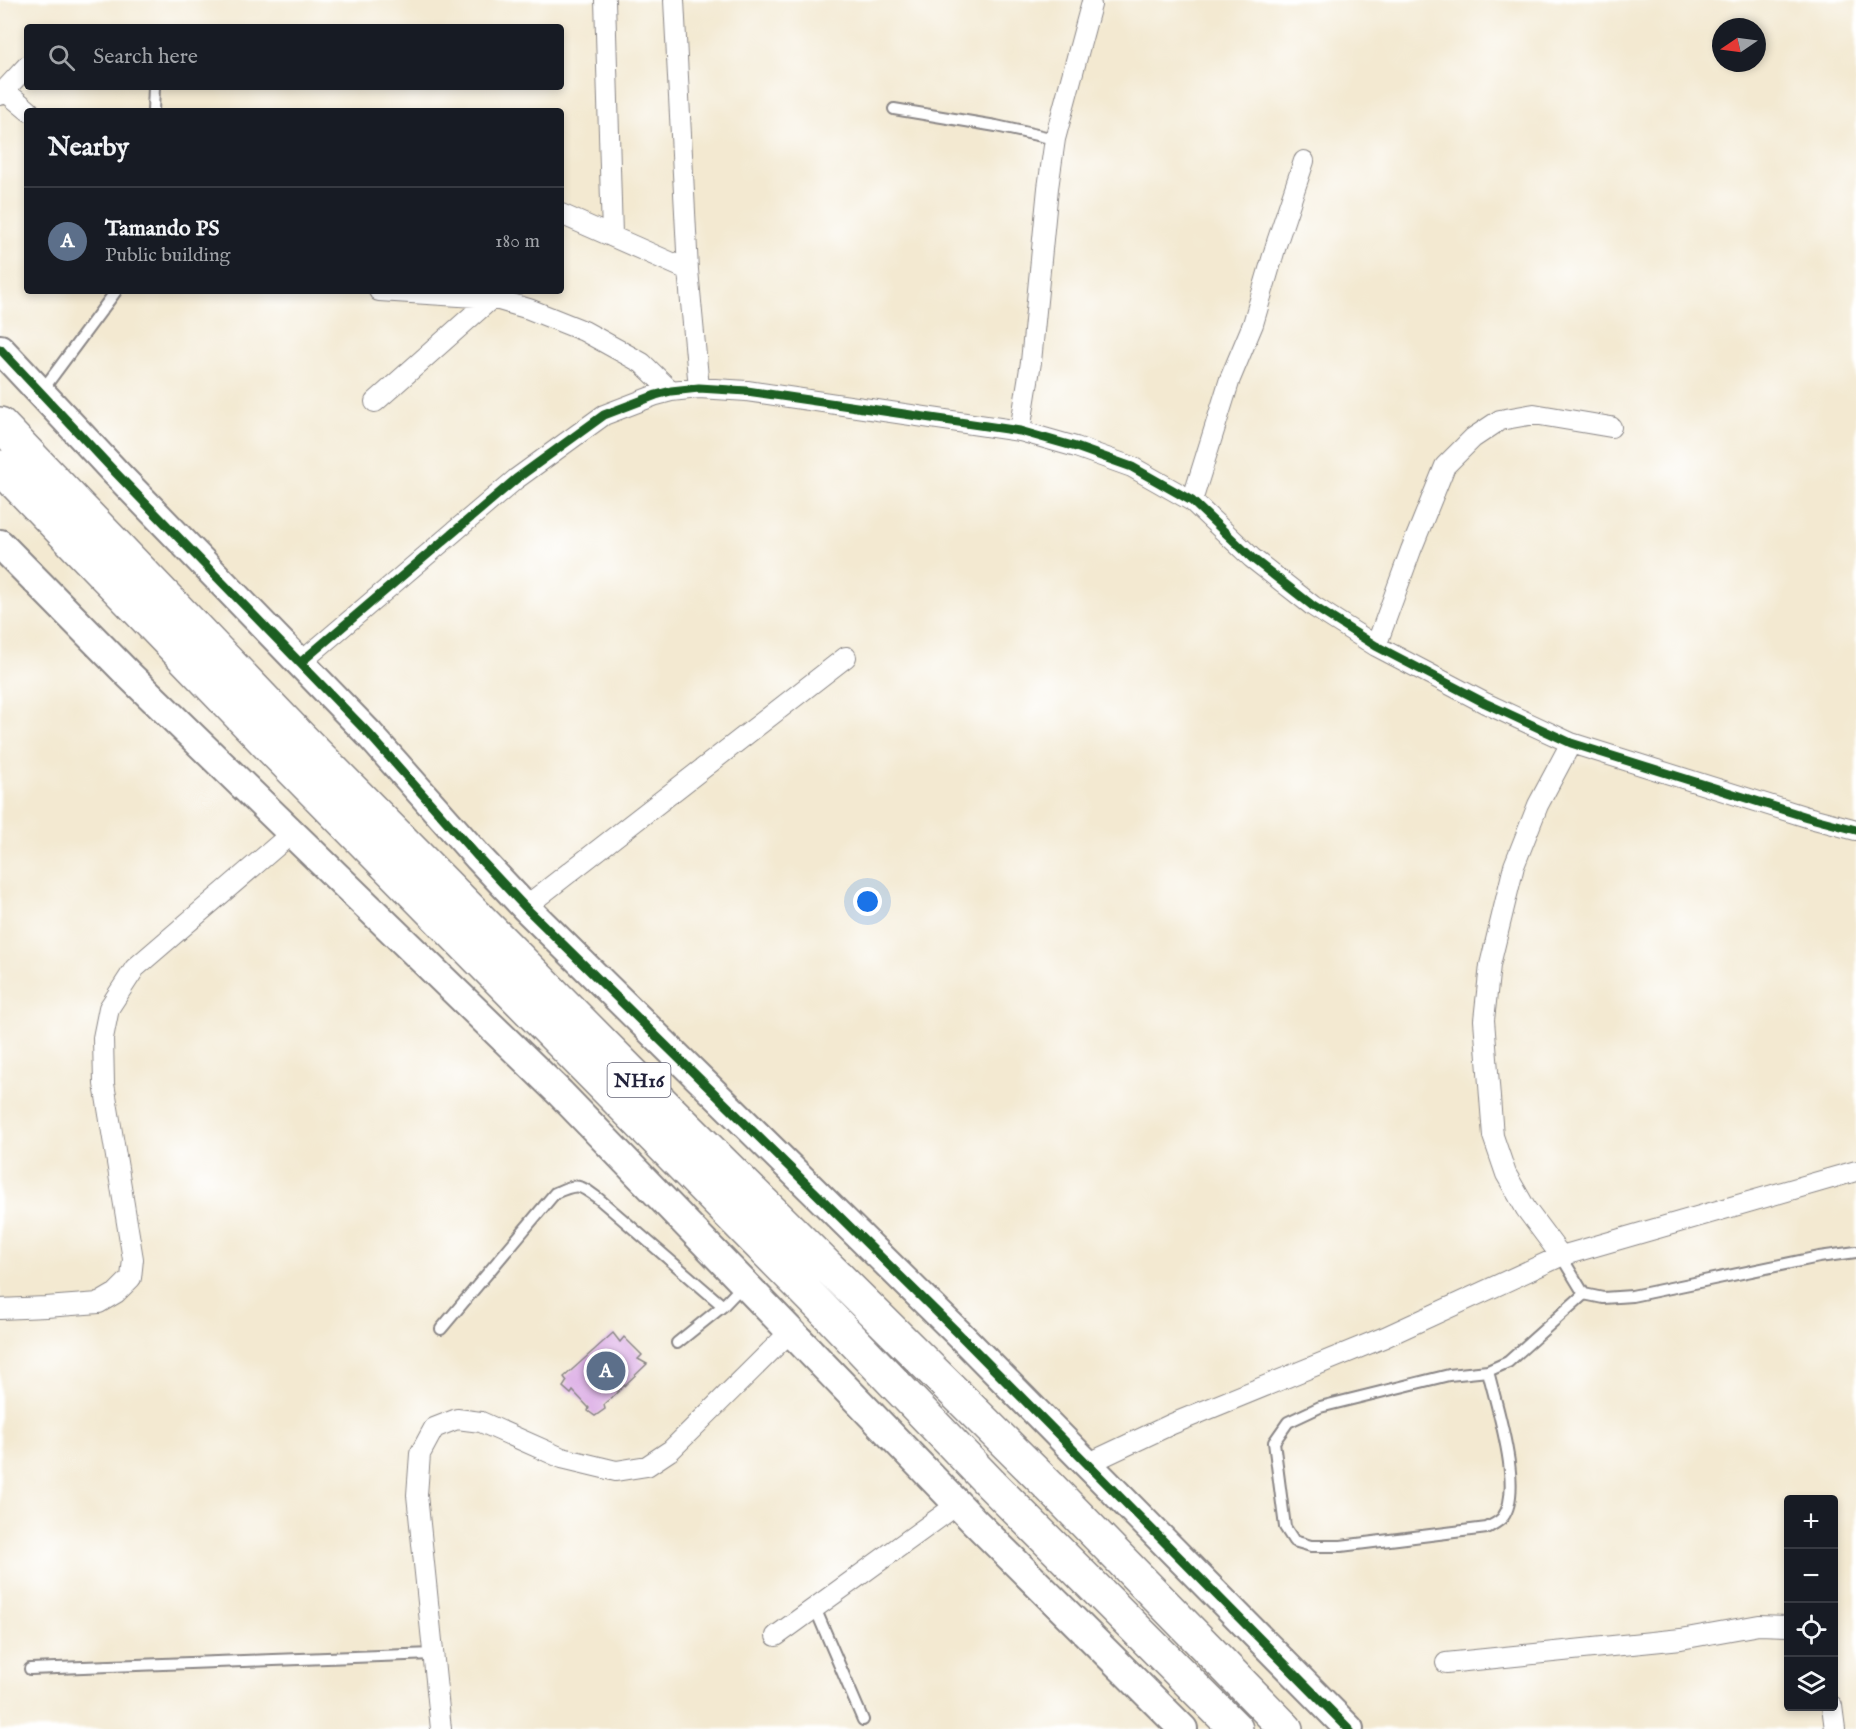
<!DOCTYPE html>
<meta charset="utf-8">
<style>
body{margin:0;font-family:"IM FELL English",serif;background:#20242c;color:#f1f3f6}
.controls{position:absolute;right:18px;bottom:18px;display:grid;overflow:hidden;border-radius:6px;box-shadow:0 3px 9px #0003}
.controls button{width:54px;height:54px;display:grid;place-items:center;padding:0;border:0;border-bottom:2px solid #363941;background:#171b24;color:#f1f3f6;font:30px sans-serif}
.compass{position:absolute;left:1712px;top:18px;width:54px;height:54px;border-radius:50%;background:#171b24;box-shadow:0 3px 9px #0003;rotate:257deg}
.you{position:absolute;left:868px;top:902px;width:21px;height:21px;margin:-15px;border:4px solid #fff;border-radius:50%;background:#1a73e8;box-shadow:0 0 0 9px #1a73e833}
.badge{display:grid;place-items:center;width:39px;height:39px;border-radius:50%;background:#db2777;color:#fff;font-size:20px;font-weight:700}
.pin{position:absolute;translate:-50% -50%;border:3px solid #fff;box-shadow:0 2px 6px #0006}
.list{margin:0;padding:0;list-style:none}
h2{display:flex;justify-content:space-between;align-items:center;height:78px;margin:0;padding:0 24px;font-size:26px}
h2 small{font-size:20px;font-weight:400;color:#9ea1a6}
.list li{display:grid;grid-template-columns:39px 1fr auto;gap:18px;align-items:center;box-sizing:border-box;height:108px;padding:0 24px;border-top:2px solid #363941}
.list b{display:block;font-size:22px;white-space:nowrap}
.list p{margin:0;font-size:20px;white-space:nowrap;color:#9ea1a6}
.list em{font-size:20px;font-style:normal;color:#9ea1a6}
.icon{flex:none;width:33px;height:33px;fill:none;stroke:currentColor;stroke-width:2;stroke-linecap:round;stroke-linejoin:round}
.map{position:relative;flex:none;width:1856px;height:1729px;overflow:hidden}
.search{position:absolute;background:#171b24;box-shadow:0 3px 9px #0003;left:24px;top:24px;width:540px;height:66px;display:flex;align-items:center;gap:15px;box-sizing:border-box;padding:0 21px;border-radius:6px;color:#9ea1a6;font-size:22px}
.panel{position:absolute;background:#171b24;box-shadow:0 3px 9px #0003;left:24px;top:108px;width:540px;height:186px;border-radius:6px}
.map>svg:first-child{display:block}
.building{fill:#dcaee5}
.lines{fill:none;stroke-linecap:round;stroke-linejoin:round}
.lane-casing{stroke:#8a8686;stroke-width:14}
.street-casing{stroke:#8a8686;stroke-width:22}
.secondary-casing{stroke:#8a8686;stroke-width:32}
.highway-casing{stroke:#8a8686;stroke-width:36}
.lane{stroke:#fff;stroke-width:10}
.street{stroke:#fff;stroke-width:20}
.secondary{stroke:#fff;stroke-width:28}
.highway{stroke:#fff;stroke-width:33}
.cycleway-casing{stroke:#fff;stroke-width:13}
.cycleway{stroke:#1b5e20;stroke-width:9}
.labels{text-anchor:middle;stroke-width:4.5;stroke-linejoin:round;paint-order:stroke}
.shield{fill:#fff;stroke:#646476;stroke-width:1.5}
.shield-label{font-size:20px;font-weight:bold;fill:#22223b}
</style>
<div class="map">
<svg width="1856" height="1729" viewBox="0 0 1856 1729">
<rect width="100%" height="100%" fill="#fff"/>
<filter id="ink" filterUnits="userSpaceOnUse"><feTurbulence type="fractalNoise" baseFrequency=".0167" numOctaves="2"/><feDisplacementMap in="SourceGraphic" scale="12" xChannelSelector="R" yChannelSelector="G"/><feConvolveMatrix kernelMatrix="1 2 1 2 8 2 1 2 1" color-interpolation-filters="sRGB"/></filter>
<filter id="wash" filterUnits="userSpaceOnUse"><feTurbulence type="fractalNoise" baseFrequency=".008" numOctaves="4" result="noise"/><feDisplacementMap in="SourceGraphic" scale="24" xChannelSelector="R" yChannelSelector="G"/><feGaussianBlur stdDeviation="1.35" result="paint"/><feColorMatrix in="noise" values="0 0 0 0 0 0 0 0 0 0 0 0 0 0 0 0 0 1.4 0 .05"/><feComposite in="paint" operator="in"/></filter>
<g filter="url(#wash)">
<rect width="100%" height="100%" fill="#f3e9d1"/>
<g id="blocks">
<path class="building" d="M613 1333 620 1342 624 1337 642 1355 638 1359 647 1364 604 1405 605 1409 595 1416 588 1411 589 1408 573 1391 571 1394 563 1387 567 1381 564 1377Z"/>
</g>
</g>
<g filter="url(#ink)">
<use href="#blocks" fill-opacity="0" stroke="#8a8686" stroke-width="1.5"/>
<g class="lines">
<defs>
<path id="lane" d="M894 109 996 126 1055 139
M153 111 154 87
M41 392 116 291
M1561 1256 1584 1294 1603 1298 1632 1296 1819 1257 1856 1252
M441 1329 555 1193C578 1183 579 1184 599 1199L723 1306
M677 1343 723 1306 744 1284
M1488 1371C1496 1405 1524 1489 1503 1517 1499 1522 1492 1525 1487 1528L1341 1546H1311L1294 1541 1285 1527 1274 1442 1288 1422 1320 1407 1449 1375 1488 1371 1508 1362 1584 1294
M815 1608 863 1720
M30 1669 433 1654"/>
<path id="street" d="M605 0 612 235
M674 0 688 270 699 388
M5 91 29 111
M0 95 27 66
M561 214 688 270
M379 291 492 298 529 309 584 331 642 363 671 391
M375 402 492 298
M1020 431 1031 362 1048 188 1055 139 1091 5
M1192 501 1230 379 1253 324 1277 242 1304 161
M1376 646 1411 550 1445 466 1473 438 1500 420 1534 414 1611 427
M300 663 516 479 604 415 656 395 671 391 699 388 747 391 1020 431 1076 447 1132 467 1192 501 1252 558 1313 606 1376 646 1485 703 1571 743 1807 817 1856 830
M525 907 846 657
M1561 1256 1526 1209 1506 1174 1493 1136 1484 1020 1490 965 1514 866 1538 805 1571 743
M0 1309 46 1307 99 1303 116 1293 131 1278 133 1259 104 1084 103 1038 109 1008 135 968 292 833
M1087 1464 1172 1424 1385 1337 1561 1256 1856 1171
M776 1636 958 1504
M1446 1663 1681 1639 1759 1625 1788 1626
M1832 1706 1835 1729
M441 1729 417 1495 420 1454 434 1428 457 1419 481 1422 562 1458 616 1471 647 1466 671 1450 791 1331"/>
<path id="secondary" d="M0 349 116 473 369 734 478 857 525 907 958 1333 1349 1729
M0 544 128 674 560 1093 975 1522 1183 1729"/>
<path id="highway" d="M0 424 298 735 629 1070 1048 1485 1286 1729
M0 467 273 750 822 1308 991 1484 1236 1729"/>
</defs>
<use href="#lane" class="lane-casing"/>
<use href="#street" class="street-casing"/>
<use href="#secondary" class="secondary-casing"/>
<use href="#highway" class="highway-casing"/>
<use href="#lane" class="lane"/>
<use href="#street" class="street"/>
<use href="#secondary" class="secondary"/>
<use href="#highway" class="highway"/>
<defs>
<path id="cycleway" d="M0 349 116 473 369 734 478 857 525 907 958 1333 1349 1729
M300 663 516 479 604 415 656 395 671 391 699 388 747 391 1020 431 1076 447 1132 467 1192 501 1252 558 1313 606 1376 646 1485 703 1571 743 1807 817 1856 830"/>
</defs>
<use href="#cycleway" class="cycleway-casing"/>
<use href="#cycleway" class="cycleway"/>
</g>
</g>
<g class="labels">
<rect class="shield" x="607.5" y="1063" width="63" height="34" rx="4.5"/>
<g class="shield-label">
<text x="639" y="1087">NH16</text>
</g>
</g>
</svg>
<div class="controls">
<button>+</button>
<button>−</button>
<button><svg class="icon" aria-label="locate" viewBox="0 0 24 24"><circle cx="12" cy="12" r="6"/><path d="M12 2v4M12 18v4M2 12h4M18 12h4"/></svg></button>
<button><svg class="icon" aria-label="layers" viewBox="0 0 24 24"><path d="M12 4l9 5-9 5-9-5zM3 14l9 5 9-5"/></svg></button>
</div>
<svg class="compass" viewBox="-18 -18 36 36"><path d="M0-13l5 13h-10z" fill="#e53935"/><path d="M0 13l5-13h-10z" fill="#9ea1a6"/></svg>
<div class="you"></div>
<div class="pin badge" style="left:606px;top:1371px;background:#5c6f8a">A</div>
<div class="search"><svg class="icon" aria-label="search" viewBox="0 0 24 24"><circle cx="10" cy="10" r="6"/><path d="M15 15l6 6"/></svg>Search here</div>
<section class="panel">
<h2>Nearby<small></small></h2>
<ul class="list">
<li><span class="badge" style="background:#5c6f8a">A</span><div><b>Tamando PS</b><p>Public building</p></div><em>180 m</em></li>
</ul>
</section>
</div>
